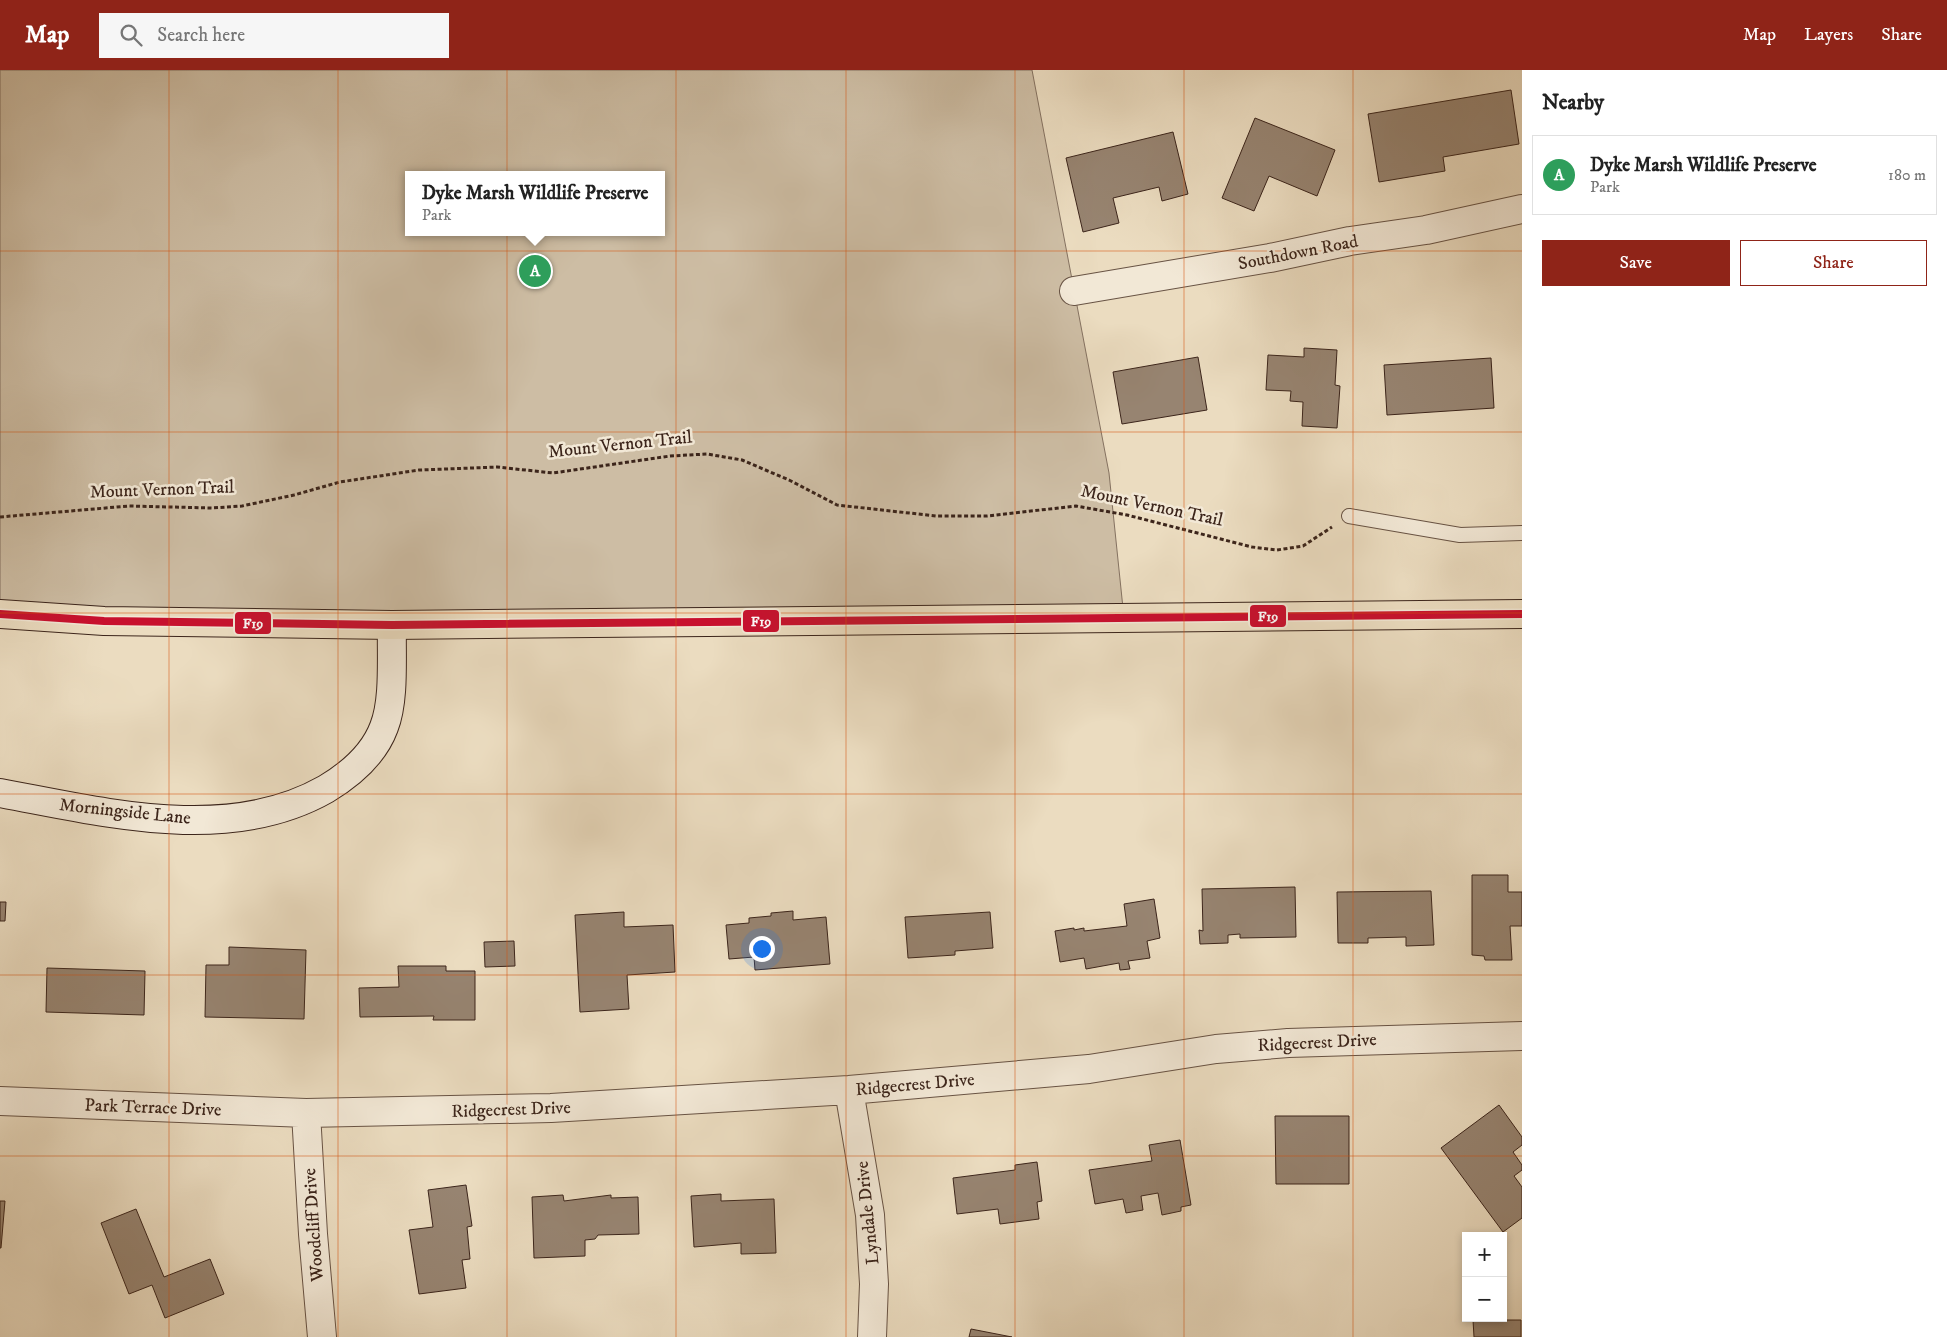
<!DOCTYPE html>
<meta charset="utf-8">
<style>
body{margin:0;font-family:"IM FELL DW Pica",serif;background:#f6f6f6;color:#222}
.controls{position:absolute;right:15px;bottom:15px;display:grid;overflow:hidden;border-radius:0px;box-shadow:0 2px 8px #0003}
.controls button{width:45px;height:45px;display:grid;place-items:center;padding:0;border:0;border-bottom:1px solid #e0e0e0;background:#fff;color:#222;font:25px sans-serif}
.you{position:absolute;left:761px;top:878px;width:18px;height:18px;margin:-12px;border:4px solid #fff;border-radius:50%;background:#1a73e8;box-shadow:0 0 0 8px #1a73e833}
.badge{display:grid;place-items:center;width:32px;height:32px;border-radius:50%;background:#8f2418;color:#fff;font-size:16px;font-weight:700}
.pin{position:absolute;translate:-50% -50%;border:2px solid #fff;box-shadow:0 1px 5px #0006}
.popup{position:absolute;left:405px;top:101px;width:260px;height:65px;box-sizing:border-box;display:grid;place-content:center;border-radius:0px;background:#fff;filter:drop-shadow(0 1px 4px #0005);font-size:16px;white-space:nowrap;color:#767676}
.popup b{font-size:19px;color:#222}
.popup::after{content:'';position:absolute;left:50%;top:100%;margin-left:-10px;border:10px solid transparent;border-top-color:#fff}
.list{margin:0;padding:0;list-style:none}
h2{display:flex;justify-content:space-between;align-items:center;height:65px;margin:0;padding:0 20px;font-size:21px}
h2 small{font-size:16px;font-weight:400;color:#767676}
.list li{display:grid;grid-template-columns:32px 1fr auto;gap:15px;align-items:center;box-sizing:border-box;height:80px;margin:0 10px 10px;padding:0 10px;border:1px solid #e0e0e0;border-radius:0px}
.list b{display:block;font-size:19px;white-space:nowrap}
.list p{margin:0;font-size:16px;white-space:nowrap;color:#767676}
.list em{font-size:16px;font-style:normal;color:#767676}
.actions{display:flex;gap:10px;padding:15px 20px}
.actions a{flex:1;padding:11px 0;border:1px solid #8f2418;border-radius:0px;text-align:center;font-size:18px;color:#8f2418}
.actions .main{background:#8f2418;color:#fff}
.icon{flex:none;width:28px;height:28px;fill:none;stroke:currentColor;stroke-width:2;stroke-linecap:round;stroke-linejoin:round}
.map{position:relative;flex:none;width:1522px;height:1267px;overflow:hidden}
header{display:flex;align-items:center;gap:30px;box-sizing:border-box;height:70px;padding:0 25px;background:#8f2418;color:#fff}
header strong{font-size:24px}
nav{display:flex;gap:28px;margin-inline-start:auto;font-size:18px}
.search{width:350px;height:45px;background:#f6f6f6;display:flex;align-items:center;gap:12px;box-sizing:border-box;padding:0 18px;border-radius:0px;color:#767676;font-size:19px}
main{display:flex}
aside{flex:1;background:#fff}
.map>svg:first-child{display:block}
.green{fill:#cdbda4;stroke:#847160;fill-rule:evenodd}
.building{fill:#978471;stroke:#3c251b}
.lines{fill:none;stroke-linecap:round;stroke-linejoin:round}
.lane-casing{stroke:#685344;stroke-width:16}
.street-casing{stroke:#685344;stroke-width:30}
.secondary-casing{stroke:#3c251b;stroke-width:30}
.primary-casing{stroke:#3c251b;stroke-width:30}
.path{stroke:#3c251b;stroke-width:3;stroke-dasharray:4 2.5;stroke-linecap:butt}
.lane{stroke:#f2e8d6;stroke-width:14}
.street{stroke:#f2e8d6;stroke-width:28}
.secondary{stroke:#f2e8d6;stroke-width:28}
.primary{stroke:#ebdcc0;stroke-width:28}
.bus-1-casing{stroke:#f2e8d6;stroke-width:11}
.bus-1{stroke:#c8102e;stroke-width:8}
.grid{fill:none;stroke:#d7540e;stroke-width:1;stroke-opacity:0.55}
.labels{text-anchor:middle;stroke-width:5;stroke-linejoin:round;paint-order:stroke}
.street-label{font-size:18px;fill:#3c251b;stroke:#f2e8d6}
.line-badge{stroke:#f2e8d6;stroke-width:2}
.badge-label{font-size:14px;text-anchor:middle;font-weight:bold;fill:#fff}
</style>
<header>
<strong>Map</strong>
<div class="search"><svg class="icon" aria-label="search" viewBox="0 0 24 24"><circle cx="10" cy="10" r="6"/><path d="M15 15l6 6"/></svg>Search here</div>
<nav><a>Map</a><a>Layers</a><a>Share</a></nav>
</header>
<main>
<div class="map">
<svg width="1522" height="1267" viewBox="0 0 1522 1267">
<rect width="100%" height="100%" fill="#ebdcc0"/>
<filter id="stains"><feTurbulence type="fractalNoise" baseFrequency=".004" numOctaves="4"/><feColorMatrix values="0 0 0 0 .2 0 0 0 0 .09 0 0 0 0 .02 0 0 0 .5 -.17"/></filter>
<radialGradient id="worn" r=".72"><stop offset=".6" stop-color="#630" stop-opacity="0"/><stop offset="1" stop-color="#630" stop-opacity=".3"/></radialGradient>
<path class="green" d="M0 0H1032L1109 403 1124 548 0 538ZM409 105H661V162H409Z"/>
<path class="building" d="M1511 20 1519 74 1443 87 1445 101 1379 112 1368 44Z
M1255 48 1335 80 1317 126 1269 106 1254 141 1222 128Z
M1173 62 1188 124 1162 131 1159 117 1113 128 1119 153 1083 162 1066 88Z
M1304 278 1337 280 1335 315 1340 316 1337 358 1302 356 1303 332 1290 331 1291 321 1266 320 1268 285 1304 287Z
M1198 287 1207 340 1122 354 1113 302Z
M1491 288 1494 338 1387 345 1384 295Z
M1472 805H1508V822H1522V856H1510L1512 890H1485L1484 886 1472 885Z
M1295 817 1296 867 1240 868V864L1228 865V873L1200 874 1199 860 1203 861 1202 819Z
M1431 821 1434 875 1406 876V867L1368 868V873H1338L1337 822Z
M1154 829 1160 868 1147 871 1150 888 1128 891 1130 899 1120 900 1119 893 1086 899 1084 888 1060 892 1055 861 1074 858V860L1084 858V861L1127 856 1124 834Z
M0 832H6L5 851H0Z
M793 841V850L826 847 830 894 755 900 754 887 729 889 726 855 749 853V848L771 846V843Z
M624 842V857L673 855 675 902 627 905 629 939 580 942 575 845Z
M990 842 993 878 955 881V885L908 888 905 847Z
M514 871 515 896 485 897 484 872Z
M229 877 306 880 304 949 205 947 206 895H229Z
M398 896H446V901H475V950H433L434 946 360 947 359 918 399 917Z
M47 898 145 901 144 945 46 942Z
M1499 1035 1522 1067V1075L1513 1082 1522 1095V1100L1514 1106 1522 1117V1148L1503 1162 1441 1078Z
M1275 1046H1349V1114H1276Z
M1180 1070 1191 1135 1181 1137V1141L1162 1145 1158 1123 1141 1126 1143 1140 1126 1143 1123 1129 1095 1134 1089 1100 1152 1091 1149 1075Z
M1037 1092 1042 1131 1037 1132 1039 1149 1000 1154 998 1139 957 1144 953 1108 1015 1100V1095Z
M466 1115 472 1156 467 1157 470 1189 462 1190 466 1218 419 1224 409 1160 433 1157 428 1120Z
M721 1124V1131L774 1129 776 1183 741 1184V1173L694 1177 691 1126Z
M563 1125 564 1131 611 1125V1128L638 1127 639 1164 598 1165 595 1169 585 1170V1186L534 1188 532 1127Z
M0 1131H5L1 1178H0Z
M136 1139 164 1207 210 1189 224 1224 165 1248 152 1215 129 1224 101 1153Z
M1473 1250H1521V1267H1474Z
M971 1259 1012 1267H969Z"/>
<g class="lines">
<defs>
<path id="lane" d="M1349 446 1460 465 1522 463"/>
<path id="street" d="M1074 221 1270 188 1350 171 1426 160 1522 139
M849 1020 870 1145 874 1214 872 1267
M0 1031 306 1043 551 1038 849 1020 1089 999 1216 979 1288 973 1522 966
M306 1043 313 1164 322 1267"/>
<path id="secondary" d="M0 723C104 742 228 775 326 719 351 704 374 684 384 657 395 629 391 585 392 555"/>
<path id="primary" d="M0 544 104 551 392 555 1522 544"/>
</defs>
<use href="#lane" class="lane-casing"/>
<use href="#street" class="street-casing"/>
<use href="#secondary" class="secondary-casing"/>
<use href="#primary" class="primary-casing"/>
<path class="path" d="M0 447 129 436 212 438 242 436 294 425 340 412 419 400 497 397 553 403 670 386 707 384 742 390 789 410 837 435 936 446H987L1076 436 1127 445 1252 477 1277 480 1303 476 1332 457"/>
<use href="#lane" class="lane"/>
<use href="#street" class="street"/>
<use href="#secondary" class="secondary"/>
<use href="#primary" class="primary"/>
<defs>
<path id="bus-1" d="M0 544 104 551 392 555 1522 544"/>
</defs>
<use href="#bus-1" class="bus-1-casing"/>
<use href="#bus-1" class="bus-1"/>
</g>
<path class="grid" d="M169 0V1267M338 0V1267M507 0V1267M676 0V1267M846 0V1267M1015 0V1267M1184 0V1267M1353 0V1267M0 181H1522M0 362H1522M0 543H1522M0 724H1522M0 905H1522M0 1086H1522"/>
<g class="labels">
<g class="street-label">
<text transform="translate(1298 182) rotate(-11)" y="6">Southdown Road</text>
<text transform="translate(620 374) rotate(-6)" y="6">Mount Vernon Trail</text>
<text transform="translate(162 419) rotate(-2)" y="6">Mount Vernon Trail</text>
<text transform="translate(1152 435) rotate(12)" y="6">Mount Vernon Trail</text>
<text transform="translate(125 741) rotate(6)" y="6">Morningside Lane</text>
<text transform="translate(1317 972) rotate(-3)" y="6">Ridgecrest Drive</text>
<text transform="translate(915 1014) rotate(-5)" y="6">Ridgecrest Drive</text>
<text transform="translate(153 1037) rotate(2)" y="6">Park Terrace Drive</text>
<text transform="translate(511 1039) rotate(-2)" y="6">Ridgecrest Drive</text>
<text transform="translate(867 1143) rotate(-96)" y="6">Lyndale Drive</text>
<text transform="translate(313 1155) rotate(-94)" y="6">Woodcliff Drive</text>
</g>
</g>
<g class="line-badge">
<rect x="1249" y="534" width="38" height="24" rx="5" fill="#c8102e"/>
<rect x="742" y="539" width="38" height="24" rx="5" fill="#c8102e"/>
<rect x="234" y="541" width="38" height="24" rx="5" fill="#c8102e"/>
</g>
<g class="badge-label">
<text x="1268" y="551">F19</text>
<text x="761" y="556">F19</text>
<text x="253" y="558">F19</text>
</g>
<rect width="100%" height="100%" filter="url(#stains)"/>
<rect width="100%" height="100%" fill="url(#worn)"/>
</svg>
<div class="controls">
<button>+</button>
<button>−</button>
</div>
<div class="you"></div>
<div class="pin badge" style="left:535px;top:201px;background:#2e9e5b">A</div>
<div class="popup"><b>Dyke Marsh Wildlife Preserve</b>Park</div>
</div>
<aside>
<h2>Nearby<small></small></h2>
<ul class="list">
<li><span class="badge" style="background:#2e9e5b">A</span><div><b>Dyke Marsh Wildlife Preserve</b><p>Park</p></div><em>180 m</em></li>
</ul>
<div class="actions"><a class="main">Save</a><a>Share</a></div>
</aside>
</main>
